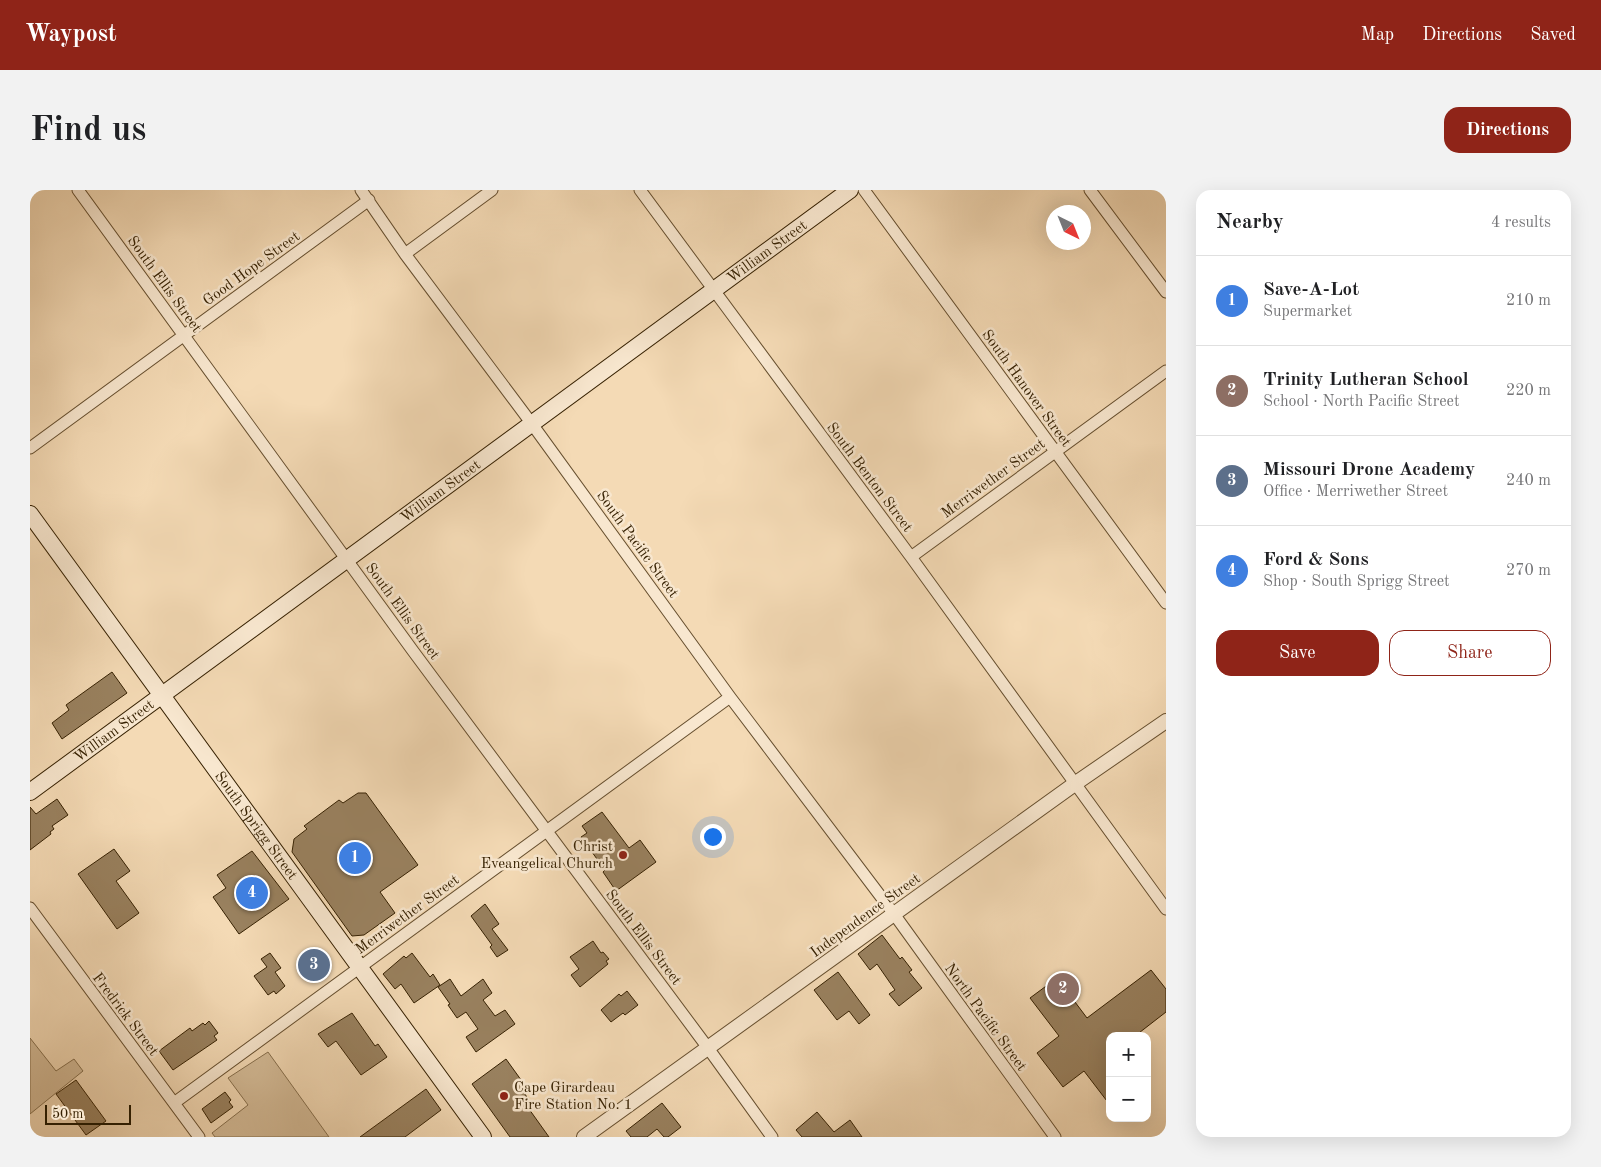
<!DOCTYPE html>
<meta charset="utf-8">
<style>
body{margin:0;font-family:"Old Standard TT",serif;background:#f2f2f2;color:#202124}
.controls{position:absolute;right:15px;bottom:15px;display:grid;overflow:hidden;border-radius:10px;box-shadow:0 5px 20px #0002}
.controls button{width:45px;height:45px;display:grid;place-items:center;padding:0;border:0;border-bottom:1px solid #e0e0e0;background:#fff;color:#202124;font:25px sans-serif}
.compass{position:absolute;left:1016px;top:15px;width:45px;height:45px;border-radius:50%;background:#fff;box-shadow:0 5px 20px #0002;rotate:137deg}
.scale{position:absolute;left:15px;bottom:12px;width:86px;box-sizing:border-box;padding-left:5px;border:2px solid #362102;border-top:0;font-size:14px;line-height:18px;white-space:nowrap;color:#362102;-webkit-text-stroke:4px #f8e7cf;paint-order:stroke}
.you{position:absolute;left:682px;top:646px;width:18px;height:18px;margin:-12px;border:4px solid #fff;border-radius:50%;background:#1a73e8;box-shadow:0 0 0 8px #1a73e833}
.badge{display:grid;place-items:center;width:32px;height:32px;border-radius:50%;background:#8f2418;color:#fff;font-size:16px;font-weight:700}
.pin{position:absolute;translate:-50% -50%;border:2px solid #fff;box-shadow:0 1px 5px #0006}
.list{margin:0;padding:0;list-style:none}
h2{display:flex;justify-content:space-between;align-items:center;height:65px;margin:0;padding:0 20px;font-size:21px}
h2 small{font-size:16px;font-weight:400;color:#757577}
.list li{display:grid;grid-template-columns:32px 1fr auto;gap:15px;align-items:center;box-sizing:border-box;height:90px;padding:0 20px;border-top:1px solid #e0e0e0}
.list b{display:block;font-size:19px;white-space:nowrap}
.list p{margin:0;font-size:16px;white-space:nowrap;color:#757577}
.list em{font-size:16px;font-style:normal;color:#757577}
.actions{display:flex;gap:10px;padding:15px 20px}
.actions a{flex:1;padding:11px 0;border:1px solid #8f2418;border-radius:15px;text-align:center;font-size:18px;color:#8f2418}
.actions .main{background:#8f2418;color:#fff}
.map{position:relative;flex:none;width:1136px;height:947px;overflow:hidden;border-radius:15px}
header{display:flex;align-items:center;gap:30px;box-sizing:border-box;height:70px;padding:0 25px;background:#8f2418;color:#fff}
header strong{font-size:24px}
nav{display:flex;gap:28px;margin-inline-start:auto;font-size:18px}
.intro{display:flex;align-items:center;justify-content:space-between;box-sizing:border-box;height:120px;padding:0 30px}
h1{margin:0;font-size:35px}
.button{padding:12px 22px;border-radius:15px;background:#8f2418;color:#fff;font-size:18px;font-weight:700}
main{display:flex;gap:30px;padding:0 30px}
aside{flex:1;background:#fff;border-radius:15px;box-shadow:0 5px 20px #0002}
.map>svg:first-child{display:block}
.green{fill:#d4bb97;stroke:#856e4c}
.building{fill:#99815f;stroke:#362102}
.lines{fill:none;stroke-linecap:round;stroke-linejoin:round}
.minor-casing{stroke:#664f2f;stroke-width:13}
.tertiary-casing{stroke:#664f2f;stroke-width:16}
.secondary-casing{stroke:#362102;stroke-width:18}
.minor{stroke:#f8e7cf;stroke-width:11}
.tertiary{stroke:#f8e7cf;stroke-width:14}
.secondary{stroke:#f8e7cf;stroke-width:16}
.poi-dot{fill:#8f2418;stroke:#f8e7cf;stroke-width:2}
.labels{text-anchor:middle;stroke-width:5;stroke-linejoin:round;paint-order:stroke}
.street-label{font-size:15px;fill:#362102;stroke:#f8e7cf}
.poi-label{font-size:15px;fill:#362102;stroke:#f8e7cf;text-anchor:end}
</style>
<header>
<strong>Waypost</strong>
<nav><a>Map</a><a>Directions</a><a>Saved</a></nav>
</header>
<div class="intro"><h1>Find us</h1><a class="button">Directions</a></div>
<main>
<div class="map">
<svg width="1136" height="947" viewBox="0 0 1136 947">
<rect width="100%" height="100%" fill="#f4dab5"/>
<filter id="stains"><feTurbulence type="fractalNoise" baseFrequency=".004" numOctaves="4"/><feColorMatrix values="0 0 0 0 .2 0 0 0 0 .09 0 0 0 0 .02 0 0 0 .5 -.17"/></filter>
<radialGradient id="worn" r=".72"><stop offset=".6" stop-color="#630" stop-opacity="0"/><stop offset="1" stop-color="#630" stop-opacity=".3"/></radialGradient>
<path class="green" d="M0 848 26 881 44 869 53 881 0 924Z
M238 862 299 947H185L182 943 218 915 198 888Z"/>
<path class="building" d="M82 482 97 503 32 549 22 533 39 520 36 515Z
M328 603H336L388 675 350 702 365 723 334 745 322 746 262 662 264 649 277 639 274 636 309 610 313 613Z
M27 609 38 625 22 636 24 639 20 642 21 644 0 660V617L6 624Z
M572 622 599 658 610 650 626 672 586 701 573 682 575 680 551 647 557 643 552 636Z
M84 659 100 681 86 691 109 723 87 739 48 684Z
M222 661 259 709 209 744 183 707 196 698 187 685Z
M455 714 469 734 462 739 478 760 467 767 460 757 462 755 441 726Z
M852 745 870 769 872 767 882 780 879 782 892 798 869 816 859 804 865 800 847 774 840 780 828 764Z
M563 751 571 763 573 762 579 769 576 771 578 774 550 797 541 785 549 779 540 767Z
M293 760 300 771 275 790 267 779Z
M240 763 251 778 245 782 255 796 246 804 244 801 238 805 224 786 237 777 231 769Z
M382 763 400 787 403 784 410 795 384 813 371 794 365 799 353 784 374 766 376 768Z
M1121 780 1136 799V822L1105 846H1080V915L1054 881 1033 897 1007 863 1029 846 1000 808 1027 788 1057 828Z
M808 782 840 825 829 834 819 821 807 830 784 800Z
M420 789 431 806 453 789 462 803 453 810 465 826 475 820 485 834 446 862 436 847 448 839 436 822 427 828 418 815 420 814 408 797Z
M597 801 608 815 595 825 593 823 581 832 571 820 589 804 591 806Z
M322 823 345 856 348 854 357 867 331 885 306 851 298 857 288 844Z
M179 831 188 843 184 846 187 850 143 880 129 861 160 838 162 841 173 833 175 835Z
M476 869 499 901 495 904 498 909 494 912 519 947H480L442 894Z
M46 890 76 931 56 945 26 904Z
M396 899 411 920 375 947H330Z
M195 902 201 910 199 912 203 917 181 933 172 919Z
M632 913 651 937 638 947H634L627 939 617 947H601L596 941Z
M787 922 804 942 820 930 832 947H772L766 940Z"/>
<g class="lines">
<defs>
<path id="minor" d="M48 0 383 461 678 858 742 947
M331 0 375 64 502 234 700 507 864 724 1025 947
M610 0 881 367 1136 719
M834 0 1136 413
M1060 0 1136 102
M375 64 462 0
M0 258 339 10
M881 367 1136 181
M0 718 169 947
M144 913 700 507"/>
<path id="tertiary" d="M554 947 1046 593 1136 531"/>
<g id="secondary">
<path id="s1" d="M0 324 453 947"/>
<path id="s2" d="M0 602 820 0"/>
</g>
</defs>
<use href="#minor" class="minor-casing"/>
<use href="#tertiary" class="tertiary-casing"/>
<use href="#secondary" class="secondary-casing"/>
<use href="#minor" class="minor"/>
<use href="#tertiary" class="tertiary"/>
<use href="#secondary" class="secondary"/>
</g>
<g class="poi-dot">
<circle cx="593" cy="665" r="5"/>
<circle cx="474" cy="906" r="5"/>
</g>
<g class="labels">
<g class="street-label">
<text dy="5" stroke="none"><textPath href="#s2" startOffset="914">William Street</textPath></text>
<text transform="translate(221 78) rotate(-36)" y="5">Good Hope Street</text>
<text transform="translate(135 94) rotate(54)" y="5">South Ellis Street</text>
<text transform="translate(997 198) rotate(54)" y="5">South Hanover Street</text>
<text transform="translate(840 287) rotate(53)" y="5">South Benton Street</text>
<text transform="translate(963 288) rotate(-36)" y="5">Merriwether Street</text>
<text dy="5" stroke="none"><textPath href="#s2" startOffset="509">William Street</textPath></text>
<text transform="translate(608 354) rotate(54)" y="5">South Pacific Street</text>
<text transform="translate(373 421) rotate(54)" y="5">South Ellis Street</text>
<text dy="5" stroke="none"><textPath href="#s2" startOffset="104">William Street</textPath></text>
<text dy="5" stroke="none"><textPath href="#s1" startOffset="385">South Sprigg Street</textPath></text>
<text transform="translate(377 724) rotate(-36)" y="5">Merriwether Street</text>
<text transform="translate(835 725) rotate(-36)" y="5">Independence Street</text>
<text transform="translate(614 747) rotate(53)" y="5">South Ellis Street</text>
<text transform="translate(96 824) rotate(53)" y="5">Fredrick Street</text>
<text transform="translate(956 827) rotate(54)" y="5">North Pacific Street</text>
</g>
<g class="poi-label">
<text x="583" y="661">Christ<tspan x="583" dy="17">Eveangelical Church</tspan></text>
<text x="484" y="902" text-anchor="start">Cape Girardeau<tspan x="484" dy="17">Fire Station No. 1</tspan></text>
</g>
</g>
<rect width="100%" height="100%" filter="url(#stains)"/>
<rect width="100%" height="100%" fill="url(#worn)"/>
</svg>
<div class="controls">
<button>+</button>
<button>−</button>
</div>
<svg class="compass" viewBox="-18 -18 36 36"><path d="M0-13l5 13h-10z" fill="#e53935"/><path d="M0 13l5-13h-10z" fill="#757577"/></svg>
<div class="scale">50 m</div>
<div class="you"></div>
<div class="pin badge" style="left:325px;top:668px;background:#3f7fe0">1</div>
<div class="pin badge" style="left:1033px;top:799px;background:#8d6e63">2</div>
<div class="pin badge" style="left:284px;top:775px;background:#5c6f8a">3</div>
<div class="pin badge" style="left:222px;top:703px;background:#3f7fe0">4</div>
</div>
<aside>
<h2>Nearby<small>4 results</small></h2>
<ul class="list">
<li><span class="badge" style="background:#3f7fe0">1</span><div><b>Save-A-Lot</b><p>Supermarket</p></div><em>210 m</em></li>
<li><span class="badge" style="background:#8d6e63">2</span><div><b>Trinity Lutheran School</b><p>School · North Pacific Street</p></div><em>220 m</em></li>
<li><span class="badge" style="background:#5c6f8a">3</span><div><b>Missouri Drone Academy</b><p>Office · Merriwether Street</p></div><em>240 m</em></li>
<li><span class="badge" style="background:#3f7fe0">4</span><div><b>Ford &amp; Sons</b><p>Shop · South Sprigg Street</p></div><em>270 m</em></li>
</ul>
<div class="actions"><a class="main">Save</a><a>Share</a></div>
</aside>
</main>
